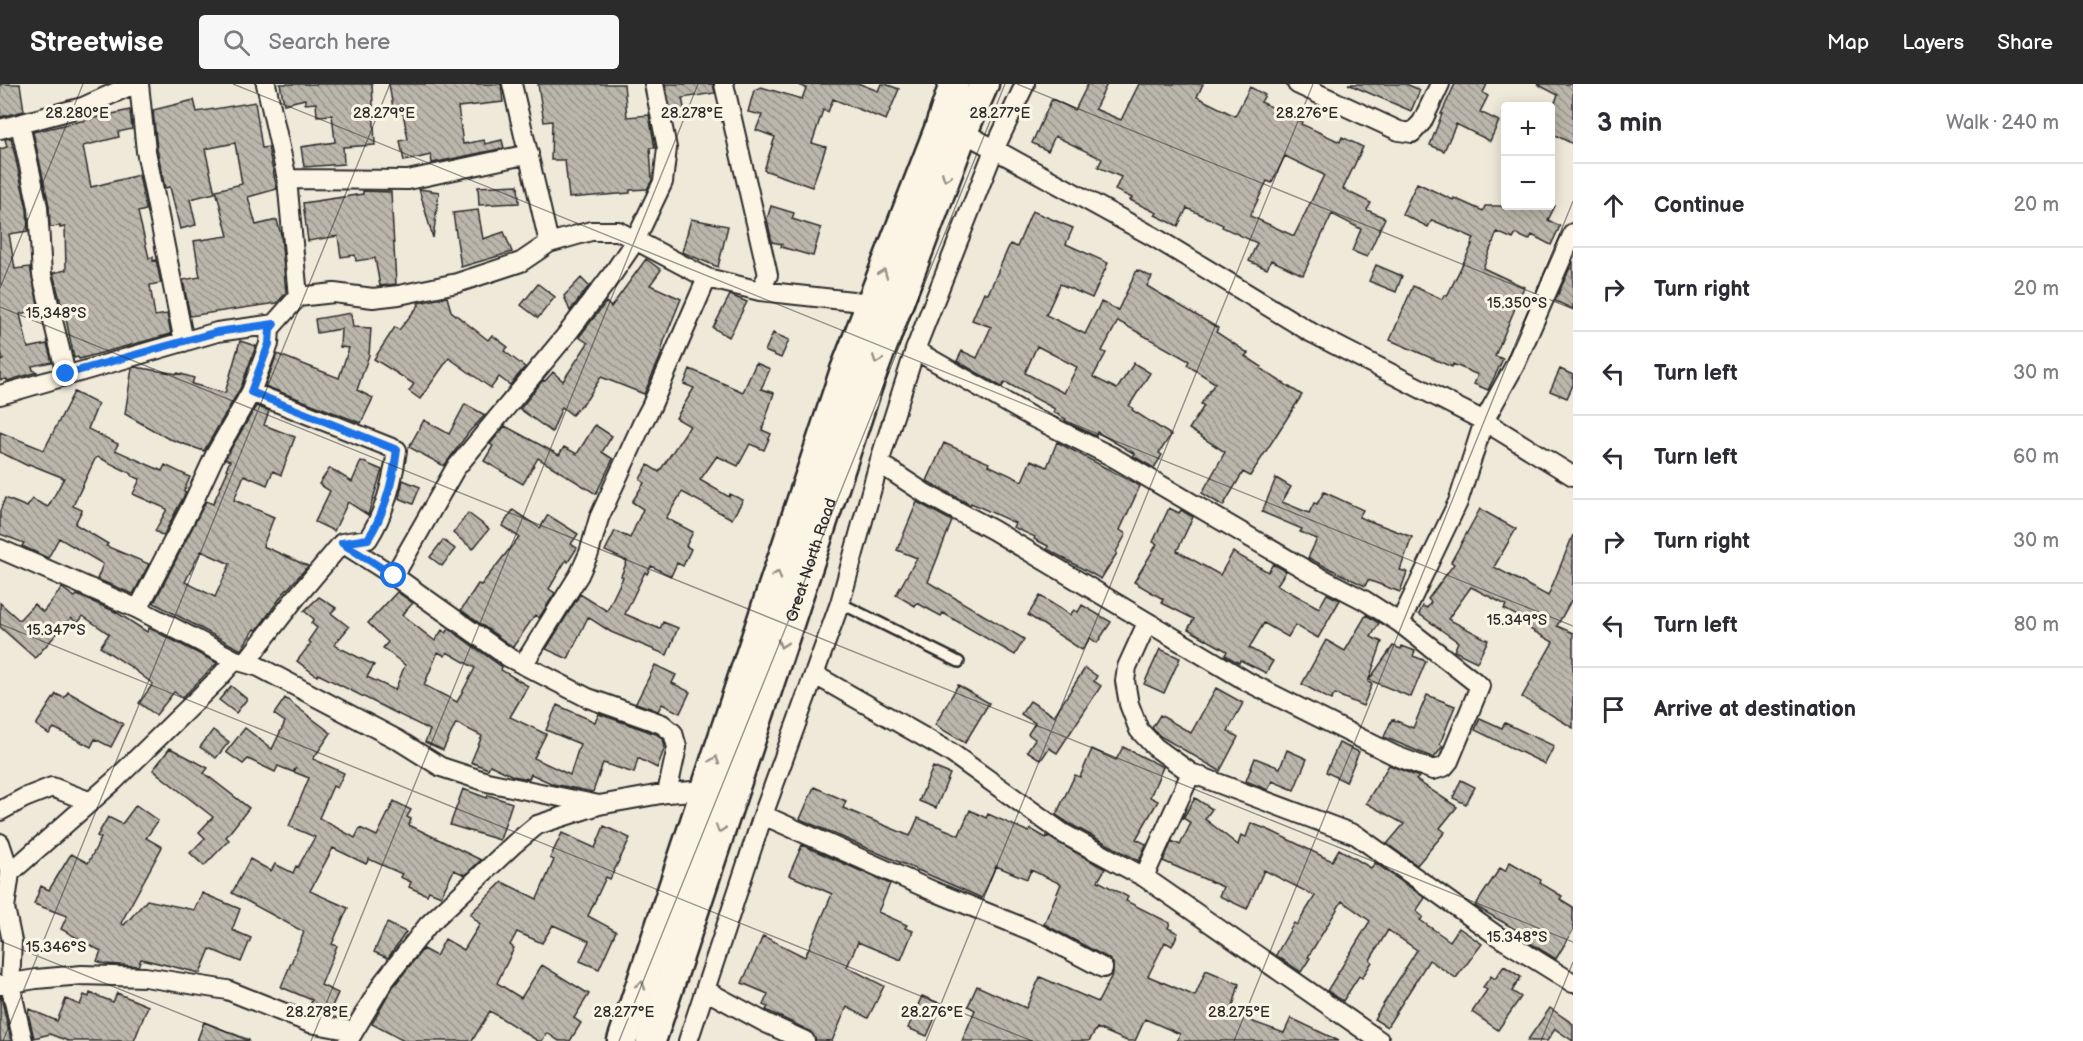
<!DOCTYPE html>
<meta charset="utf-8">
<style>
body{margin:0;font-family:"Balsamiq Sans",sans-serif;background:#f7f7f7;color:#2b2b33}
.controls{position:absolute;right:18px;top:18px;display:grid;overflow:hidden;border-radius:6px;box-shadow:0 3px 15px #0003}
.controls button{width:54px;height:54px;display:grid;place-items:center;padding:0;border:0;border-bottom:2px solid #e1e1e2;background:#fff;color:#2b2b33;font:30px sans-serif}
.stop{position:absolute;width:18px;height:18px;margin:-14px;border:4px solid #1a73e8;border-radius:50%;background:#fff}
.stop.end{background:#1a73e8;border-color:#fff;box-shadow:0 2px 6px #0008}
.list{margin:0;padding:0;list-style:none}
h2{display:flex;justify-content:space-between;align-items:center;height:78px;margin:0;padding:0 24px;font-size:26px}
h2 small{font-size:20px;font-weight:400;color:#7c7c81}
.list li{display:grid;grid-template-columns:39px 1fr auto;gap:18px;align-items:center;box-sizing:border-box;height:84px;padding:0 24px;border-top:2px solid #e1e1e2}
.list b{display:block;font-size:22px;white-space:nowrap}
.list em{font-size:20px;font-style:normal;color:#7c7c81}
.icon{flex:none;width:33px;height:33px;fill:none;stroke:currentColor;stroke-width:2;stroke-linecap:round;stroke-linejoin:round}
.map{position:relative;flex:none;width:1573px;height:957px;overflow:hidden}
header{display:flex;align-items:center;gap:36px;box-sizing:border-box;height:84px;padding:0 30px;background:#2b2b2b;color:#fff}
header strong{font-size:28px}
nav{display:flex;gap:33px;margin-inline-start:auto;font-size:21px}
.search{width:420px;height:54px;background:#f7f7f7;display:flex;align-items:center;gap:15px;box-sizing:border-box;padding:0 21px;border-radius:6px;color:#7c7c81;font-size:22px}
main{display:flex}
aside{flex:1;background:#fff}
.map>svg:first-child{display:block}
.building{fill:url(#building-back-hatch);stroke:#2b2b2b;stroke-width:1.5;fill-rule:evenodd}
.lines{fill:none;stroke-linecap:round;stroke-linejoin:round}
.service-casing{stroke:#2b2b2b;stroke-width:14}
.minor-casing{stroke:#2b2b2b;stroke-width:22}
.primary-casing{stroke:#2b2b2b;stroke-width:33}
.service{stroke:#fcf5e5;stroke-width:9}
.minor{stroke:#fcf5e5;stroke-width:18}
.primary{stroke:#fcf5e5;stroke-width:28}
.oneway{stroke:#949088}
.route{stroke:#1a73e8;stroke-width:8}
.ticks{fill:none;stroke:#2b2b2b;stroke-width:1.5;stroke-opacity:0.45}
.labels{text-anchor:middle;stroke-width:6;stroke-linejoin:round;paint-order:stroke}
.street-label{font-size:16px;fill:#2b2b2b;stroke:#fcf5e5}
.ticks-label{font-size:15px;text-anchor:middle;fill:#2b2b2b;stroke:#fcf5e5;stroke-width:6;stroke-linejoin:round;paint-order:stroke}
</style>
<header>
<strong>Streetwise</strong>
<div class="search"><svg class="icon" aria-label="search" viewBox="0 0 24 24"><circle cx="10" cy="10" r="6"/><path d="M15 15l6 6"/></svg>Search here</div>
<nav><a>Map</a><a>Layers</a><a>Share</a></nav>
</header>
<main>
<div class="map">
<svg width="1573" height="957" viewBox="0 0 1573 957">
<defs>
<pattern id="building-back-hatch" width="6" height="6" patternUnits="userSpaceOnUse" patternTransform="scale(1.5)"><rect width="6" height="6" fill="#bcb7ac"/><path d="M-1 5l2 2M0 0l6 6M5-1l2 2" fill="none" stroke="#99958c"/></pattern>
</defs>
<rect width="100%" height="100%" fill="#efe9da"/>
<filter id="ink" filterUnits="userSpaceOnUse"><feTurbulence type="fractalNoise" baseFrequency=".0167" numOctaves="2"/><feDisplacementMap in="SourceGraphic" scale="12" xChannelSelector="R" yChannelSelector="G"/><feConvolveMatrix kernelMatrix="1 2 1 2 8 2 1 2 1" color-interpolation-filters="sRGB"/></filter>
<g filter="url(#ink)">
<path class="building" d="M0 0H20L24 27 0 33Z
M280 0H372L375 61 343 63 344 80 304 83 301 63 335 58 332 31 317 32 316 19 305 20V15L284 20Z
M389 0H501L503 18 458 23 463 60 484 56 485 60 502 56 504 64 432 79 431 71 404 77 400 57 408 55 403 29 394 30Z
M538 0H624L627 33 649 31 655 64H650L652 96 647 105 630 106V109L569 114 565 76H551L552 37 544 38Z
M665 0H713L715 9 682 14 686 33 673 36Z
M797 0H860L878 7 881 0H885L899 5 886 36 833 15 828 28 823 26 812 59 826 63 812 103 764 86 775 53 756 46 762 31 748 28 754 6 761 3 802 15 806 4Z
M1088 0H1107L1095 25 1121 36 1139 0H1203L1197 13 1235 32 1250 3 1265 11 1261 18 1302 38 1301 40 1340 58 1342 53 1363 63 1343 105 1371 119 1367 126 1385 134 1367 173 1352 167 1361 145 1332 130 1303 191 1271 176 1267 185 1249 177 1257 159 1222 143 1223 141 1187 124 1178 142 1155 131 1157 129 1130 116 1132 114 1115 106 1121 93 1098 83 1102 75 1055 52 1048 67 1032 59 1052 15 1075 26ZM1285 72 1324 91 1294 152 1250 132 1267 97 1272 99Z
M1348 0H1406L1420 6 1411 27Z
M1455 0H1487L1483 9 1488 12 1480 28 1499 37 1490 57 1456 40 1444 67 1430 61 1442 30H1441Z
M1537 0H1573V60L1551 49V28L1558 11Z
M194 16 197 28 255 18 262 64 268 63 277 105 248 113 256 141 277 136 281 151 286 209 277 219 190 232 183 196 200 193 194 157 228 152 216 106 242 100 235 59 205 65 215 109 190 115 196 141 180 145 170 103 165 104 157 65 153 26Z
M130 26 132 45 118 48 119 53 83 62 91 103 139 91 146 126 138 128 149 174 153 173V177L156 176 161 199 150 201 155 232 167 230 171 250 79 275 78 273 74 274 63 220H61L53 189 66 186 65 143 60 144V142L50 143 49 121 33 48Z
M11 54 27 125 28 147 9 150 15 185 30 183 39 225 20 230 28 264 47 260 52 278 32 282 33 286 37 288 7 297V295L0 296V277L3 276 0 262V65L7 63 5 55Z
M1417 99 1453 116 1454 114 1483 127 1485 122H1555L1548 136 1560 142 1551 161 1532 151 1529 156 1516 150 1513 155 1497 148 1483 184 1524 203 1495 272 1503 275 1488 306 1474 300 1478 291 1453 280 1452 283 1390 256 1413 202 1442 215 1444 211 1447 212 1472 161H1471L1474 154 1432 136 1428 143 1402 130Z
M518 101 519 119 479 121 478 103Z
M419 105 439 108 433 154Z
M363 107 391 108 396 200 380 202 375 174 356 177 355 171 341 173 338 152 308 157 303 119 363 110Z
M771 122 794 129 792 135 821 144 813 172 781 163 782 160 772 158 767 135Z
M478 126 483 155 504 148 512 168 461 183 453 129Z
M1032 127 1073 144 1066 160 1108 179 1092 214 1060 200 1046 231 1085 250 1101 218 1118 226 1137 186 1152 193 1147 202 1218 244 1216 248 1248 269 1245 272 1262 283 1261 285 1302 311 1250 392 1243 388 1223 422 1202 409 1225 368 1189 345 1204 322 1201 320 1215 299 1187 281 1189 277 1118 237 1102 267 1106 269 1093 293 1117 305 1134 279 1150 289 1129 322 1133 324 1132 326 1171 351 1159 369 1162 371 1154 384 1133 372 1135 370 1097 348 1096 352 1065 337 1066 335 1053 328 1055 325 1005 298 1002 303 957 277 962 267 977 274 991 243 972 236 984 208 988 210 1010 160 1017 163ZM1037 262 1077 283 1064 309 1025 289Z
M691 135 728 142 718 183 682 168Z
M646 175 661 186 650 201 681 215 664 257 661 268 662 269 644 310 601 293 587 315 572 331 562 323 552 348 520 325 543 296 545 297 553 288 563 297 588 259 579 253 606 218 611 223Z
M1573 177V225L1555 217Z
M1376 181 1402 192 1396 208 1369 197Z
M581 194 589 202 570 227 564 212Z
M538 200 555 213 538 234 521 221Z
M730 211 747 218 729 253 713 244Z
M447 213 451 227 488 256 492 251 508 263 504 267 525 283 510 301 499 293 491 304 449 274 420 315 409 307 414 300 374 275 395 243 399 246 419 221 418 219Z
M351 229 353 243 371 244 369 271 357 306 373 314 361 339 265 302 277 270 339 294 349 264 340 263 341 245 317 249 315 235Z
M773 249 789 256 781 274 765 267Z
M240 257 256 262 241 303 204 367 167 354 125 330 132 284 135 283 178 290V289L194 294 192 300 225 309Z
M756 279 770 285 761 305 774 309 762 346 771 350 764 366 750 360 738 382 717 372 700 396 729 413 730 410 743 416 732 435 682 408 666 434 693 448 686 462 691 465 683 482 677 479 671 492 651 482 647 490 645 488 625 530 660 545 663 538 678 544 667 571 611 548 588 533 568 575 546 565 580 510 607 527 623 493 621 492 627 477 605 467 615 447 630 454 643 425 632 418 644 399 640 395 648 381 659 388 690 342 676 334 694 304 684 300 690 285 743 308Z
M1560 285 1573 291V301L1567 314 1550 307Z
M74 308 98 320 88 345 118 360 115 366 162 387 165 381 190 393 184 407 186 408 163 452 155 447 167 425 133 410 140 395 132 392V390L98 373 95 375 73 422 82 426 75 440 108 460 106 462 149 480 133 510 97 495 103 480 59 454 48 474 22 462 24 459 0 450V427L5 414 27 423 32 415 48 423 64 394 29 380 28 382 0 368V348L44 366Z
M465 320 485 331 469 348 444 382 409 363 424 336 449 350Z
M256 322 269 327 264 341 295 353 281 391 273 387 267 401 244 391 234 416 274 433 263 462 308 482 283 510 257 546 254 545 241 566 154 519 206 417 213 420 228 386 226 385 230 377 225 375ZM201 467 230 480 215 513 185 498Z
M595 341 612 352 602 368 613 375 596 410 538 374 523 400 484 377 493 362 490 360 505 342 559 371 564 363 577 370Z
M1057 358 1140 402 1120 446 1126 450 1116 468 1117 469 1101 495 1047 465 1048 462 1034 455 1035 453 1013 443 1015 439 971 419 970 421 967 419 927 397 944 359 989 379 988 381 1022 397 1031 376 1047 383Z
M361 377 382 386 368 431 348 418 334 447 315 438 330 407 319 400 330 384 352 398Z
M1276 394 1291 403 1282 418 1309 429 1314 419 1317 420 1324 408 1363 426 1359 433 1412 453 1400 486 1407 488 1400 508 1368 496 1365 502 1308 474 1317 455 1300 448 1302 445 1262 428Z
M403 396 420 403 413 420 399 414Z
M917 418 952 437 928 498 1024 555 1015 571 943 529 941 532 917 519 915 522 896 511 917 474 897 466Z
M1169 424 1179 429 1181 426 1193 433 1177 467 1220 491 1233 468 1268 488 1273 480 1286 487 1277 501 1319 524 1327 510 1340 516 1318 554 1295 541 1288 553 1264 539 1249 564 1273 577 1266 589 1240 576 1239 579 1225 571 1227 567 1188 545 1194 535 1162 519 1163 515 1134 498 1157 460 1153 458Z
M1480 425 1516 445 1494 483 1548 512 1573 451V513L1557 542 1573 549V644L1522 613 1553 558 1528 544 1531 539 1504 525 1506 521 1471 503 1448 535 1488 556 1477 578 1454 567 1458 558 1419 530 1423 522 1427 524 1431 518 1428 515 1454 480 1451 478Z
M513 426 540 444 548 431 578 450 571 460 577 464 568 478 566 476 549 505 555 509 539 534 535 531 513 563 461 526 478 500 481 501 519 453 502 442Z
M468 429 489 445 473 465 453 449Z
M443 456 455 465 442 482 430 473Z
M62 504 75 513 77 511 116 528 147 548 149 544 217 579 182 614 174 608 156 631 139 619 153 600 128 581 100 563 109 550 83 532 78 539 71 534 35 574 0 543V519L19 536 34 520 43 528Z
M397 508 413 519 402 531 435 557 442 546 446 549 449 545 502 583 501 586 528 602 510 633 546 650 534 674 570 691 580 660 546 646 557 621 595 638 599 630 656 650 663 655 665 663 657 684 638 674 634 689 603 679 593 708 553 700 531 690 529 695 513 692 490 681 488 685 471 678 482 652 456 639 443 666 425 658 430 646 318 590 317 592 297 577 311 559 308 557 317 544 311 539 314 535 304 527 319 513 336 524 331 529 349 543 334 561 374 581 367 593 395 606 405 581 383 564 388 558 368 539ZM438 568 445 572 447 568 475 584 457 618 424 601Z
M1040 512 1070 531 1074 526 1078 528 1082 521 1111 538 1097 559 1090 554 1082 566 1028 531Z
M1366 531 1379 539 1371 553 1382 558 1368 598 1372 600 1363 622 1335 610 1331 616 1302 600 1326 556 1345 567Z
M1393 562 1401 565 1402 562 1415 567 1413 572 1426 577 1411 613 1369 596Z
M1160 565 1180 574 1164 609 1144 600Z
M655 581 676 591 672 599 690 608 680 629 662 620 658 627 636 619Z
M1085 584 1097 592 1094 597 1101 602 1057 669 1049 664 1041 676 1027 667 1035 655 1028 650 1035 639 1021 630 1030 617 1054 632Z
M958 601 989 619 965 659 935 641Z
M231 602 247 615 236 629 219 616Z
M1216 604 1243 619 1228 647 1238 653 1220 687 1160 652 1152 644 1160 631 1191 649Z
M68 608 123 640 111 663 95 655 91 663 54 644 49 650 36 641 56 610 64 614Z
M1427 611 1455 622 1440 660 1443 662 1434 674 1384 653 1392 635 1413 644Z
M285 614 331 649 313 675 344 689 337 704 333 702 319 734 355 754 360 744 377 752 394 717 411 726 407 733 411 735 409 741 481 776 465 791 454 786 441 812 429 807 427 811 409 803 411 798 400 793 402 790 369 775 366 780 333 764 310 807 348 824 332 860 337 862 321 901 338 909 328 931 309 925 312 916 281 903 304 848 232 809 250 775 271 787 275 780 293 789 296 782 298 783 315 753 289 742 309 694 294 688 296 684 293 688 278 682 275 688 248 675 243 680 226 668 245 644 272 665 285 638 274 630Z
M1480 634 1502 644 1505 639 1554 662 1545 680 1475 646Z
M213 646 229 658 216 674 200 663Z
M1339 659 1359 668 1346 698 1326 688Z
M1123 663 1163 683 1150 713 1158 717 1136 755 1146 760 1139 777 1070 740 1056 731 1075 691 1080 693 1092 665 1116 676Z
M170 664 208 684 204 689 249 724 226 753 229 756 204 782 190 769 205 754 199 748 213 733 153 686Z
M1287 666 1307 675 1294 706 1272 697 1268 706 1246 697 1255 674 1280 684Z
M1389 681 1419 693 1416 696 1457 723 1440 744 1445 748 1417 781 1387 760 1404 740 1366 719Z
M933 683 950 690 936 724 919 717Z
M1461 696 1475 703 1466 720 1453 714Z
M814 703 846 717 843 724 910 752 918 734 959 751 970 726 986 734 988 730 1029 748 1031 745 1046 754 1047 752 1105 785 1098 797 1128 813 1126 817 1170 839 1168 844 1178 849 1172 862 1165 858 1148 892 1195 912 1206 886 1239 900 1232 926 1246 930 1245 935 1284 949 1291 934 1339 957H1177L1180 950 1145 935 1135 957H1127L1097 944 1089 957H962L975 926 968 922 977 902 1026 924 1040 893 1098 918 1113 889V879L1108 874 1044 840 1061 800 1031 786 1027 795 996 782 982 814 800 735Z
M463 705 487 714 488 711 512 719 500 756 450 741Z
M1195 714 1212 725 1205 735 1238 761 1241 751 1246 753 1251 739 1271 747 1332 777 1339 765 1371 784 1375 779 1425 814 1416 827 1423 833 1420 836 1450 857 1459 844 1482 860 1456 894 1429 876 1387 943 1374 935 1417 866 1388 846 1370 876 1372 878 1362 894 1359 892 1343 917 1327 907 1370 837 1342 817 1308 873 1310 874 1301 888 1276 871 1294 839 1297 841 1315 812 1264 786 1247 825 1219 812 1223 803 1163 777 1172 757 1180 761 1191 739 1183 734Z
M136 721 158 737 146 754 162 763 121 839 124 841 147 816 194 826 202 809 240 825 232 846 251 854 241 878 210 865 200 889 141 875 138 882 105 880 97 877 101 867 61 845 67 832 34 820 41 802 49 806 71 770 88 779 101 754 97 752 108 733 122 740Z
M604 742 630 754 610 795 606 793 588 832 616 847 599 885 580 877 589 857 553 841 542 859 517 848 510 861 514 864 497 899 521 914 542 881 589 910 574 934 581 939 570 957H559L547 949 542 957H538L490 927 472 957H404L372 940 393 903 423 865 436 872 445 855 464 866 480 840 470 830 502 798 537 815 554 776 550 774 562 749 595 764Z
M802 761 890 800 878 828 907 841 905 844 913 847 901 876 858 858 847 883 884 902 868 934 847 923 832 957 816 956 810 947 766 926 768 923 763 921 768 910 742 899 763 852 805 873 832 810 789 791Z
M1510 778 1541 796 1540 799 1562 812 1560 815 1573 823V846L1556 875 1530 859 1532 855 1475 822 1500 784 1505 787Z
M387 839 406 848 388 874 374 868Z
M1504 882 1521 893 1512 907 1521 913 1498 946 1472 928 1487 906 1483 903 1491 892 1495 895Z
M90 909 113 918 117 909 148 922 134 957H68L50 950 34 954 28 929 29 925 57 937 66 915 80 921 84 911 89 913Z
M0 912H1L11 957H0Z
M922 912 941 920 927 952 908 944Z
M1550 924 1573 940V957L1555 945 1547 957H1527Z
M204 938 249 956V957H197Z"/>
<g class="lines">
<defs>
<path id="service" d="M840 519 959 578"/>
<path id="minor" d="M139 0 146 67 184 258
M266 0 287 95 298 213
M512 0 549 159
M724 0 768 191 760 207
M1297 0 1399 47 1412 49 1422 38 1440 0
M20 40 38 123 42 191 66 290
M0 45 83 23 134 0
M963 48 1154 153 1312 249 1484 337 1573 392
M287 95 408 96 529 70
M0 311 217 248 274 240 298 213 334 209 373 214 399 211 457 199 521 178 549 159 591 147H618L707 194 760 207 871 219
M879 379 926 410 993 446 1248 598 1396 672 1433 686 1444 683 1449 677 1480 602 1400 539 1364 516 1306 486 1111 372 1030 332 915 266
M342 459 394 492 508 573 588 614 662 640 673 649 677 663 667 709
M0 465 138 525 235 576 259 583 398 656 441 683 487 698 599 721
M394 492 455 385 567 250 614 188 635 157 663 98 667 64 654 0
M138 525 191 423 215 371 251 308 269 260 270 245 274 240
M1147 539 1127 583 1125 597 1129 620 1139 646 1155 663 1191 689 1356 751 1496 851 1573 899
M1400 539 1458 418 1484 337 1515 281 1573 149
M246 578 294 516 342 459 368 455C385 429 393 396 397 366L251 308
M523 581 579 491 589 469 599 434 642 340 651 323 707 194
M815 591 950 668 1064 750 1144 793 1380 957
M0 727 24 714 52 703 91 718
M763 731 933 807 1037 849 1103 884
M0 759 10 789 5 824 12 857 10 900 23 957
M10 789 114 697 217 596 235 576
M1144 793 1191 689
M0 901 36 895 82 891 145 893 227 906 310 939 353 947
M705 906 766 939 805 957
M348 957 384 897 428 841 514 760 537 741 599 721 667 709 705 706
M688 957 763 731 840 519 879 379 915 266 994 66 1025 0"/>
<g id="primary">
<path d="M622 957 845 286 939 45 954 0"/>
<path id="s1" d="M651 957 870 295 963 48 984 0"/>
</g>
</defs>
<use href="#service" class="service-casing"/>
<use href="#minor" class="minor-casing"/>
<use href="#primary" class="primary-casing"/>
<use href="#service" class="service"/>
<use href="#minor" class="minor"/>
<use href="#primary" class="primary"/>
</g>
<defs><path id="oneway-chevron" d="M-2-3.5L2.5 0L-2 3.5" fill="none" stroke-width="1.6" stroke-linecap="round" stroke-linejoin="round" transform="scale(1.5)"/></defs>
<g class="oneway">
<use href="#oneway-chevron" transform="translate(946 93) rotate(111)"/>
<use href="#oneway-chevron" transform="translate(883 189) rotate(-69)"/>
<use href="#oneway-chevron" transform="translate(877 276) rotate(111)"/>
<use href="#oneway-chevron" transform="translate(777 491) rotate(-72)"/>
<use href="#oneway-chevron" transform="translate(782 560) rotate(108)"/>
<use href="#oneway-chevron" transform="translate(715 676) rotate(-72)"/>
<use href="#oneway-chevron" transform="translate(720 745) rotate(108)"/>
<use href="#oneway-chevron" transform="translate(641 901) rotate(-72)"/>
</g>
</g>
<g class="lines" filter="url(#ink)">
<path class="route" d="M66 290 217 248 274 240 270 245 269 260 251 308 397 366C393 396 385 429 368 455L342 459 394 492"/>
</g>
<path class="ticks" d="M233 0 1573 542M1017 0 1573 225M0 204 83 0M0 223 1573 858M0 540 1032 957M0 857 248 957M3 957 390 0M311 957 698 0M619 957 1005 0M926 957 1313 0M1234 957 1573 117M1541 957 1573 878"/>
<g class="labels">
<g class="street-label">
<text dy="6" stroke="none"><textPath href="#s1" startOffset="507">Great North Road</textPath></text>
</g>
</g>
<g class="ticks-label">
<text x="77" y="34">28.280°E</text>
<text x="384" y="34">28.279°E</text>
<text x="692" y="34">28.278°E</text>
<text x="1000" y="34">28.277°E</text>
<text x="1307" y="34">28.276°E</text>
<text x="1517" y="224">15.350°S</text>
<text x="56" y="234">15.348°S</text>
<text x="1517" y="541">15.349°S</text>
<text x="56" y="551">15.347°S</text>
<text x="1517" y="858">15.348°S</text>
<text x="56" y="868">15.346°S</text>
<text x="317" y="933">28.278°E</text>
<text x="624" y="933">28.277°E</text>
<text x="932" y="933">28.276°E</text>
<text x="1239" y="933">28.275°E</text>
</g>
</svg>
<div class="controls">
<button>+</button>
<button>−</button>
</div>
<div class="stop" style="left:394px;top:492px"></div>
<div class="stop end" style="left:66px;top:290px"></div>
</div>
<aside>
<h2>3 min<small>Walk · 240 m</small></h2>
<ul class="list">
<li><svg class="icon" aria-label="ahead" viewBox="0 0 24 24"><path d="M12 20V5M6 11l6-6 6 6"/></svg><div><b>Continue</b></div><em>20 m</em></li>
<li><svg class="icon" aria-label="right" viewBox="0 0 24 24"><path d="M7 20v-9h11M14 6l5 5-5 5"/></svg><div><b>Turn right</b></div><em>20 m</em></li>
<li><svg class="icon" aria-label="left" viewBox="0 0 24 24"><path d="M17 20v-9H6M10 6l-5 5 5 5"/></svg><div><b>Turn left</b></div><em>30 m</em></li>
<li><svg class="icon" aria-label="left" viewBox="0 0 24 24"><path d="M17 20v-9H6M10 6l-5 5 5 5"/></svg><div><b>Turn left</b></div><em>60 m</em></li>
<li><svg class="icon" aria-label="right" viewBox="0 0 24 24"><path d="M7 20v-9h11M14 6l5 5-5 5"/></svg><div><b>Turn right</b></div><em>30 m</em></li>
<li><svg class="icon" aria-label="left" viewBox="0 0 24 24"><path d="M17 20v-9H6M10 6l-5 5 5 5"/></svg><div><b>Turn left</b></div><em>80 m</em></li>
<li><svg class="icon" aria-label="arrive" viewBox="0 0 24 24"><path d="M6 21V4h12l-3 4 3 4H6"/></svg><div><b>Arrive at destination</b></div></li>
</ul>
</aside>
</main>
